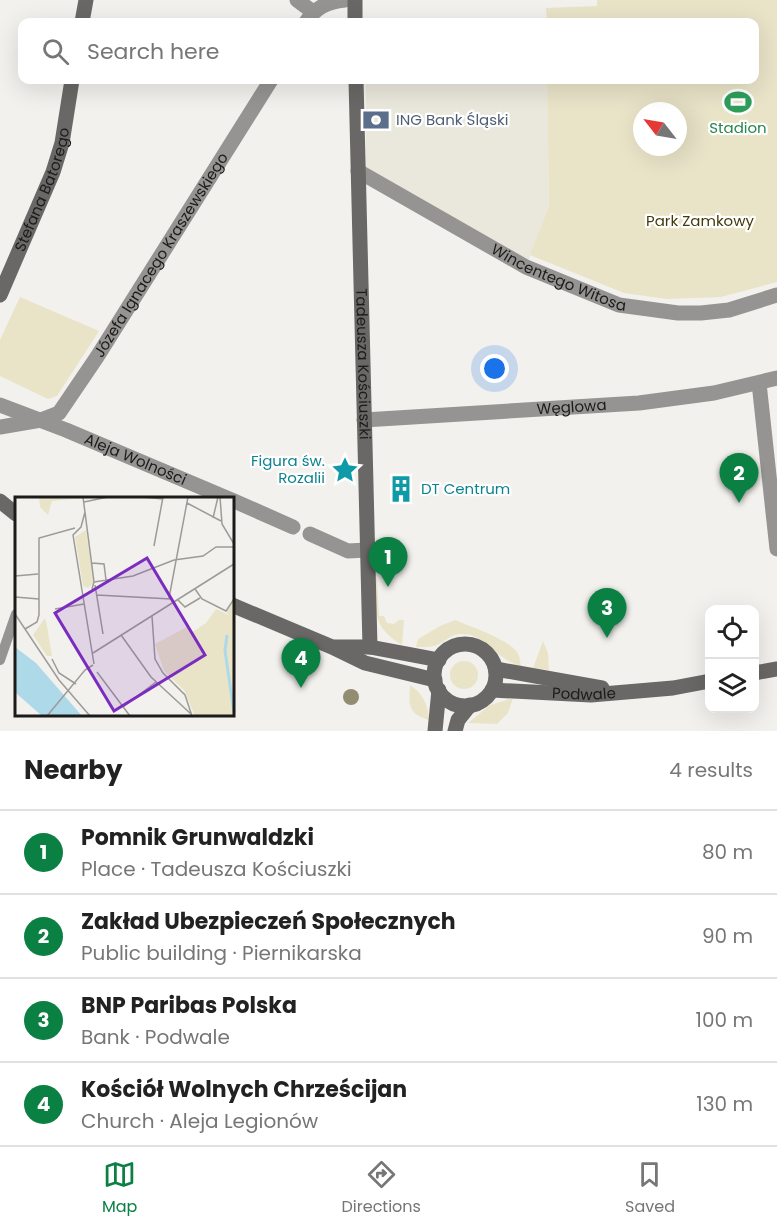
<!DOCTYPE html>
<meta charset="utf-8">
<style>
body{margin:0;font-family:Poppins,sans-serif;background:#f6f6f6;color:#222}
.controls{position:absolute;right:18px;bottom:18px;display:grid;overflow:hidden;border-radius:12px;box-shadow:0 6px 24px #0002}
.controls button{width:54px;height:54px;display:grid;place-items:center;padding:0;border:0;border-bottom:2px solid #e0e0e0;background:#fff;color:#222;font:30px sans-serif}
.compass{position:absolute;left:633px;top:102px;width:54px;height:54px;border-radius:50%;background:#fff;box-shadow:0 6px 24px #0002;rotate:301deg}
.you{position:absolute;left:495px;top:369px;width:21px;height:21px;margin:-15px;border:4px solid #fff;border-radius:50%;background:#1a73e8;box-shadow:0 0 0 9px #1a73e833}
.badge{display:grid;place-items:center;width:39px;height:39px;border-radius:50%;background:#0b8043;color:#fff;font-size:20px;font-weight:700}
.pin{position:absolute;translate:-50% -50px;filter:drop-shadow(0 2px 3px #0008)}
.pin::after{content:'';position:absolute;top:32px;width:21px;height:18px;background:inherit;clip-path:polygon(0 0,100% 0,50% 100%)}
.list{margin:0;padding:0;list-style:none}
h2{display:flex;justify-content:space-between;align-items:center;height:78px;margin:0;padding:0 24px;font-size:26px}
h2 small{font-size:20px;font-weight:400;color:#767676}
.list li{display:grid;grid-template-columns:39px 1fr auto;gap:18px;align-items:center;box-sizing:border-box;height:84px;padding:0 24px;border-top:2px solid #e0e0e0}
.list b{display:block;font-size:22px;white-space:nowrap}
.list p{margin:0;font-size:20px;white-space:nowrap;color:#767676}
.list em{font-size:20px;font-style:normal;color:#767676}
.icon{flex:none;width:33px;height:33px;fill:none;stroke:currentColor;stroke-width:2;stroke-linecap:round;stroke-linejoin:round}
.map{position:relative;flex:none;width:777px;height:731px;overflow:hidden}
.search{position:absolute;background:#fff;box-shadow:0 6px 24px #0002;left:18px;right:18px;top:18px;height:66px;display:flex;align-items:center;gap:15px;box-sizing:border-box;padding:0 21px;border-radius:12px;color:#767676;font-size:22px}
.sheet{height:414px;background:#fff}
nav{display:flex;justify-content:space-around;align-items:center;box-sizing:border-box;height:84px;border-top:2px solid #e0e0e0;background:#fff;font-size:16px;color:#767676}
nav a{display:grid;justify-items:center;gap:3px}
nav .on{color:#0b8043}
.map>svg:first-child{display:block}
.built{fill:#eae8dc}
.green{fill:#e9e4c8;fill-rule:evenodd}
.lines{fill:none;stroke-linecap:round;stroke-linejoin:round}
.lane{stroke:#969493;stroke-width:10}
.street{stroke:#969493;stroke-width:15}
.secondary{stroke:#6a6867;stroke-width:15}
.tree{fill:#928d71}
.labels{text-anchor:middle;stroke-width:4.5;stroke-linejoin:round;paint-order:stroke}
.service-label{font-size:15px;fill:#4e5e75;stroke:#fff;text-anchor:start}
.leisure-label{font-size:15px;fill:#27864d;stroke:#fff}
.street-label{font-size:15px;fill:#1b1b19;stroke:#fff}
.park-label{font-size:15px;fill:#433b0c;stroke:#fff}
.culture-label{font-size:15px;fill:#0d838f;stroke:#fff;text-anchor:end}
.inset-river{fill:none;stroke:#add9e8;stroke-width:3}
.inset-road{fill:none;stroke:#9c9b98;stroke-width:1.5}
.view{fill:#7b2cbf;fill-opacity:0.15;stroke:#7b2cbf;stroke-width:3}
.inset-edge{fill:none;stroke:#1b1b19;stroke-width:3}
</style>
<div class="map">
<svg width="777" height="731" viewBox="0 0 777 731">
<rect width="100%" height="100%" fill="#f2f1ed"/>
<path class="built" d="M366 80H547L549 206 526 267 366 168Z"/>
<path class="green" d="M597 0H777V282L721 297 667 299 624 293 530 255 549 206 547 80H754V22H547L546 8 597 6ZM642 111H678V147H642Z
M20 297 99 331 57 396 48 399 0 376V340Z
M377 577 379 616H384L387 623 394 624 399 620H404L402 645C383 633 376 624 375 601 374 592 373 585 377 577Z
M455 620C471 627 508 639 517 652 520 657 520 661 521 666 496 660 485 632 460 634 450 634 444 643 435 646 429 647 422 647 416 647L418 639 440 626Z
M543 641 548 653 549 670 533 668Z
M450 675a14 14 0 1 1 28 0a14 14 0 1 1-28 0Z
M410 685C423 694 428 704 429 720 407 713 409 705 410 685Z
M513 698 508 713 497 724 468 723 490 705Z"/>
<g class="lines">
<path class="lane" d="M0 660 16 614"/>
<g class="street">
<path d="M297 0 313 12"/>
<path d="M306 22C316 7 327 2 345 0"/>
<path id="s1" d="M358 171 526 267 619 305 678 313H701L729 310 777 295"/>
<path d="M759 383 777 549"/>
<path id="s2" d="M0 405 66 430 229 499"/>
<path id="s3" d="M364 420 639 403 714 393 777 378"/>
<path id="s4" d="M0 427 41 420 59 413 97 357 271 80"/>
<path d="M232 500 293 527"/>
<path d="M310 534 348 551 367 550"/>
</g>
<g class="secondary">
<path d="M355 0V22"/>
<path d="M82 22 86 0"/>
<path id="s5" d="M356 80 370 647"/>
<path id="s6" d="M0 295 53 172 62 143 72 80"/>
<path d="M0 501 16 514"/>
<path d="M232 605 332 647 365 663 435 680"/>
<circle cx="465" cy="675" r="31"/>
<path d="M335 647H370L439 660"/>
<path d="M496 669 602 688"/>
<path d="M754 673 777 669"/>
<path id="s7" d="M492 690 591 695 673 688 710 681"/>
<path d="M435 731 439 690"/>
<path d="M455 731 458 720 470 705"/>
</g>
</g>
<circle class="tree" cx="351" cy="697" r="8"/>
<defs>
<symbol id="stadium-bare" viewBox="-9 -9 18 18"><path d="M0-5a6.5 5 0 1 0 0 10a6.5 5 0 1 0 0-10ZM-3.5-1.8h7v3.6h-7Z" fill="#2e9e5b" stroke="#fff" stroke-width="2.5" paint-order="stroke"/></symbol>
<symbol id="bank-bare" viewBox="-9 -9 18 18"><path d="M-6-4H6V4H-6ZM0-2.3a2.3 2.3 0 1 0 0 4.6a2.3 2.3 0 1 0 0-4.6Z" fill="#5c6f8a" stroke="#fff" stroke-width="2.5" paint-order="stroke"/></symbol>
<symbol id="sight-bare" viewBox="-9 -9 18 18"><path d="M0-6L1.8-2.2L6-1.7L2.9 1.2L3.7 5.4L0 3.3L-3.7 5.4L-2.9 1.2L-6-1.7L-1.8-2.2Z" fill="#0f9aa8" stroke="#fff" stroke-width="2.5" paint-order="stroke"/></symbol>
<symbol id="building-bare" viewBox="-9 -9 18 18"><path d="M-4-6H4V6H1V3H-1V6H-4ZM-2.5-4.3h1.7v1.8h-1.7ZM.8-4.3h1.7v1.8H.8ZM-2.5-1h1.7V.8h-1.7ZM.8-1h1.7V.8H.8Z" fill="#0f9aa8" stroke="#fff" stroke-width="2.5" paint-order="stroke"/></symbol>
</defs>
<g fill-rule="evenodd">
<use href="#stadium-bare" x="719" y="83" width="38" height="38"/>
<use href="#bank-bare" x="357" y="101" width="38" height="38"/>
<use href="#sight-bare" x="326" y="451" width="38" height="38"/>
<use href="#building-bare" x="382" y="470" width="38" height="38"/>
</g>
<g class="labels">
<g class="service-label">
<text x="396" y="125">ING Bank Śląski</text>
</g>
<g class="leisure-label">
<text x="738" y="133">Stadion</text>
</g>
<g class="street-label">
<text dy="5" stroke="none"><textPath href="#s6" startOffset="114">Stefana Batorego</textPath></text>
<text dy="5" stroke="none"><textPath href="#s4" startOffset="249">Józefa Ignacego Kraszewskiego</textPath></text>
<text dy="5" stroke="none"><textPath href="#s1" startOffset="228">Wincentego Witosa</textPath></text>
<text dy="5" stroke="none"><textPath href="#s5" startOffset="284">Tadeusza Kościuszki</textPath></text>
<text dy="5" stroke="none"><textPath href="#s3" startOffset="208">Węglowa</textPath></text>
<text dy="5" stroke="none"><textPath href="#s2" startOffset="146">Aleja Wolności</textPath></text>
<text dy="5" stroke="none"><textPath href="#s7" startOffset="92">Podwale</textPath></text>
</g>
<g class="park-label">
<text x="700" y="226">Park Zamkowy</text>
</g>
<g class="culture-label">
<text x="325" y="466">Figura św.<tspan x="325" dy="17">Rozalii</tspan></text>
<text x="421" y="494" text-anchor="start">DT Centrum</text>
</g>
</g>
<g transform="translate(15 497)">
<rect width="219" height="219" fill="#f2f1ed"/>
<path d="M24 0H67V1L37 4 33 18 25 10ZM71 33 79 86 73 91 68 89 60 40ZM219 104V219H180L169 193 149 174 140 147 172 130 176 136 191 126 201 112 214 118 211 114ZM30 121 32 129 37 159H32L18 138Z" fill="#e9e4c8"/>
<path d="M0 150 21 166 67 219H27L1 196Z" fill="#add9e8"/>
<path class="inset-river" d="M212 138 210 154 219 215"/>
<path class="inset-road" d="M68 0 79 85 77 92M128 0 148 2M205 0 207 27 219 47M69 5 93 0M172 6 206 24M70 15 66 30 58 38 79 167M198 21 203 0M139 49 148 0M77 66 89 67 91 83M0 79 23 77M79 85 118 79 159 63 188 59 201 50H219M80 88 88 137M180 92 187 102 211 114 219 102M82 98 156 102M0 100 24 102M154 101 173 0M163 103 170 110 185 101M40 112 69 107M0 117 44 183 75 219M137 119 140 162 148 176 170 198 177 219M10 132 22 125 24 118V41L60 31M106 138 136 180 176 217M78 156 219 67M37 162 44 176 61 187M82 175 115 219M108 210 141 185M32 219 70 173 78 168"/>
<path class="view" d="M132 61 190 158 99 214 40 116Z"/>
<rect width="219" height="219" class="inset-edge"/>
</g>
</svg>
<div class="controls">
<button><svg class="icon" aria-label="locate" viewBox="0 0 24 24"><circle cx="12" cy="12" r="6"/><path d="M12 2v4M12 18v4M2 12h4M18 12h4"/></svg></button>
<button><svg class="icon" aria-label="layers" viewBox="0 0 24 24"><path d="M12 4l9 5-9 5-9-5zM3 14l9 5 9-5"/></svg></button>
</div>
<svg class="compass" viewBox="-18 -18 36 36"><path d="M0-13l5 13h-10z" fill="#e53935"/><path d="M0 13l5-13h-10z" fill="#767676"/></svg>
<div class="you"></div>
<div class="pin badge" style="left:388px;top:587px">1</div>
<div class="pin badge" style="left:739px;top:503px">2</div>
<div class="pin badge" style="left:607px;top:638px">3</div>
<div class="pin badge" style="left:301px;top:688px">4</div>
<div class="search"><svg class="icon" aria-label="search" viewBox="0 0 24 24"><circle cx="10" cy="10" r="6"/><path d="M15 15l6 6"/></svg>Search here</div>
</div>
<section class="sheet">
<h2>Nearby<small>4 results</small></h2>
<ul class="list">
<li><span class="badge">1</span><div><b>Pomnik Grunwaldzki</b><p>Place · Tadeusza Kościuszki</p></div><em>80 m</em></li>
<li><span class="badge">2</span><div><b>Zakład Ubezpieczeń Społecznych</b><p>Public building · Piernikarska</p></div><em>90 m</em></li>
<li><span class="badge">3</span><div><b>BNP Paribas Polska</b><p>Bank · Podwale</p></div><em>100 m</em></li>
<li><span class="badge">4</span><div><b>Kościół Wolnych Chrześcijan</b><p>Church · Aleja Legionów</p></div><em>130 m</em></li>
</ul>
</section>
<nav>
<a class="on"><svg class="icon" aria-label="map" viewBox="0 0 24 24"><path d="M3 6l6-2 6 2 6-2v14l-6 2-6-2-6 2zM9 4v14M15 6v14"/></svg>Map</a>
<a><svg class="icon" aria-label="directions" viewBox="0 0 24 24"><path d="M12 3l9 9-9 9-9-9zM9 14v-3h6M13 9l2 2-2 2"/></svg>Directions</a>
<a><svg class="icon" aria-label="saved" viewBox="0 0 24 24"><path d="M7 4h10v16l-5-4-5 4z"/></svg>Saved</a>
</nav>
